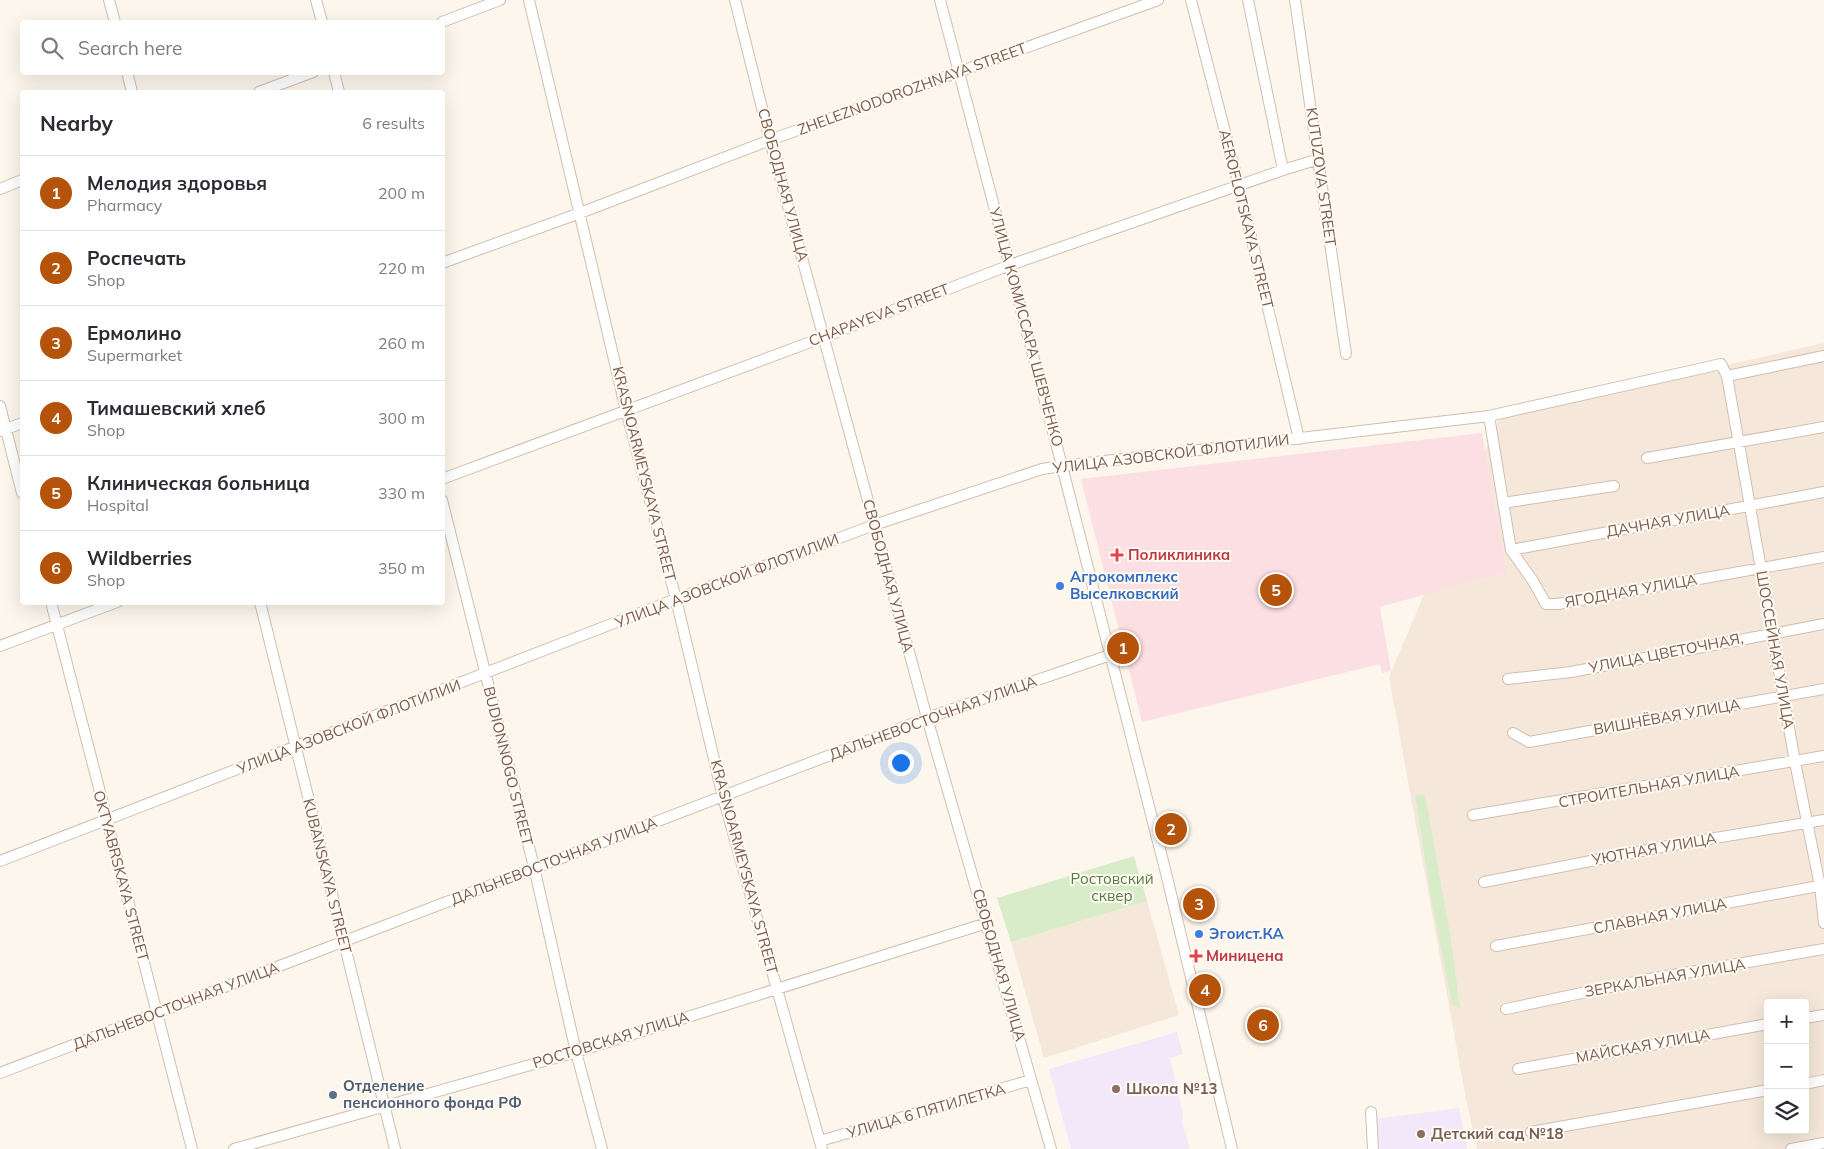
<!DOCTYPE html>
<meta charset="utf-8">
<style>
body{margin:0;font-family:Mulish,sans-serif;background:#f2f2f3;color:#2b2b33}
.controls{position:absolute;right:15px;bottom:15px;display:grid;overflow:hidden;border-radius:5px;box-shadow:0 5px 20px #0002}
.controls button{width:45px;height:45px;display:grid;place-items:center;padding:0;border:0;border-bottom:1px solid #e1e1e2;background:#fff;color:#2b2b33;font:25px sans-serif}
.you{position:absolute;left:900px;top:762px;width:18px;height:18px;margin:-12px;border:4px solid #fff;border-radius:50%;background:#1a73e8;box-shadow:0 0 0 8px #1a73e833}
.badge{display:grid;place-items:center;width:32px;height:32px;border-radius:50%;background:#b45309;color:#fff;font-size:16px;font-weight:700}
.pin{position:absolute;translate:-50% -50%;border:2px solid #fff;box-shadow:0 1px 5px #0006}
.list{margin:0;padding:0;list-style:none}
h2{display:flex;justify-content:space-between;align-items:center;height:65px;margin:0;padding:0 20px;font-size:21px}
h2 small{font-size:16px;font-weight:400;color:#7c7c81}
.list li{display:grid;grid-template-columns:32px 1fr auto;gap:15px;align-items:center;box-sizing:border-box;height:75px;padding:0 20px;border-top:1px solid #e1e1e2}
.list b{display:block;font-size:19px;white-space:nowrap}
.list p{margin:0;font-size:16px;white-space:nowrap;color:#7c7c81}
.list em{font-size:16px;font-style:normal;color:#7c7c81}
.icon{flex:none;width:28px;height:28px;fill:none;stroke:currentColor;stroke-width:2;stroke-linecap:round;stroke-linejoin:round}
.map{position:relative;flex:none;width:1824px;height:1149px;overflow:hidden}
.search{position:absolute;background:#fff;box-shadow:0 5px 20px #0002;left:20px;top:20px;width:425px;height:55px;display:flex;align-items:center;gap:12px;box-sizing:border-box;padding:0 18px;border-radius:5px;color:#7c7c81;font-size:19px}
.panel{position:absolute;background:#fff;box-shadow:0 5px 20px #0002;left:20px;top:90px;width:425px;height:515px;border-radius:5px}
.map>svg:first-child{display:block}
.residential{fill:#f5e8da;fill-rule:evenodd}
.education{fill:#f3e8fa}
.medical{fill:#fbdfe3}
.green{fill:#d8ecc9}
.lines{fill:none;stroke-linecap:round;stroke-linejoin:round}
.minor-casing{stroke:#d1beb0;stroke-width:12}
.minor{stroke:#fff;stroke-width:10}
.health-dot{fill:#e0444e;stroke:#fffaf3;stroke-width:2}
.shop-dot{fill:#3f7fe0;stroke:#fffaf3;stroke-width:2}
.education-dot{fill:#8d6e63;stroke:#fffaf3;stroke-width:2}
.service-dot{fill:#5c6f8a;stroke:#fffaf3;stroke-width:2}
.labels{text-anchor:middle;stroke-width:4;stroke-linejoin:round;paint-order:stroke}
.street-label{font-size:15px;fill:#7a5c4d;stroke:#fffaf3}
.health-label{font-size:15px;font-weight:bold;fill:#be3a42;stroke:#fffaf3;text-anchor:start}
.shop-label{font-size:15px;font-weight:bold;fill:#366cbe;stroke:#fffaf3;text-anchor:start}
.park-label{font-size:15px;fill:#537a41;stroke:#fffaf3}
.service-label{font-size:15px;font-weight:bold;fill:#4e5e75;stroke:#fffaf3;text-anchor:start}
.education-label{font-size:15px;font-weight:bold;fill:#785e54;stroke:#fffaf3;text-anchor:start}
</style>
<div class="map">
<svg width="1824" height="1149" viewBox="0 0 1824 1149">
<rect width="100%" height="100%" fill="#fdf6ec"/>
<path class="residential" d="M1824 343V1149H1477L1466 1099 1389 677 1500 416ZM1768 1003H1805V1130H1768Z
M1147 901 1179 1015 1044 1058 1011 942Z"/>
<path class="education" d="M1177 1032 1183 1054 1170 1058 1183 1114 1182 1121 1190 1149H1071L1049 1069Z
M1459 1108 1467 1149H1380L1374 1119Z"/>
<path class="medical" d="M1482 433 1506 572 1380 607 1391 671 1382 673 1380 664 1142 722 1081 479Z"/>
<path class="green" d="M1425 794 1451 940 1460 1009 1452 1004 1431 898 1415 795Z
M1134 856 1147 901 1011 942 997 898Z"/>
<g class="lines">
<defs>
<path id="minor" d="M109 0 115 22
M316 0 322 22
M529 0 626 410 676 599 723 797 822 1149
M735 0 770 140 927 718 1051 1149
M940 0 1062 466 1166 873 1232 1149
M1191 0 1239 186 1299 439
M1248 0 1283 170
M1295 0 1346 354
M442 22 500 0
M127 72 132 92
M334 72 339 92
M259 92 313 72
M0 189 22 180
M442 263 580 213 770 140 1158 0
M1727 376 1824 356
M0 406 22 493
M1489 416 1511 550 1533 581 1546 604H1558L1824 557
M1 431 22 423
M1647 458 1824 427
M442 479 824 337 1010 265 1283 170 1319 159
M442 500 534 867 576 1052 602 1149
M1503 503 1614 486
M1511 550 1824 492
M51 602 192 1149
M260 602 395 1149
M0 646 117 602
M1508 679 1571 672 1824 624
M1513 733 1529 742 1824 689
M1473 815 1824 756
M0 861 676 599 874 525 1042 469 1062 466 1489 416 1721 364 1727 376 1795 762 1820 886 1824 923
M1484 882 1667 846 1824 820
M1496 946 1824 885
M1506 1009 1644 980 1824 949
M1805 1018 1824 1015
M1518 1069 1768 1024
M0 1073 927 718 1110 655
M1805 1084 1824 1080
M1371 1112 1373 1149
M1531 1132 1768 1090
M820 1141 1031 1080
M234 1149 576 1052 987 923
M1791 1149 1824 1143"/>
</defs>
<use href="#minor" class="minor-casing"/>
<use href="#minor" class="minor"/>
</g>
<g class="health-dot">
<path d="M1114.5 547.5h5v5h5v5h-5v5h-5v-5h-5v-5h5z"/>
<path d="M1193.5 948.5h5v5h5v5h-5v5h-5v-5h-5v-5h5z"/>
</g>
<g class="shop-dot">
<circle cx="1060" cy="586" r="5"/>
<circle cx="1199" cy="934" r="5"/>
</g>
<g class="education-dot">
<circle cx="1116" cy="1089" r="5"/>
<circle cx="1421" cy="1134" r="5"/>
</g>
<circle class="service-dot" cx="333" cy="1095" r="5"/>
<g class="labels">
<g class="street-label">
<text transform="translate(912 89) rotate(-20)" y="5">ZHELEZNODOROZHNAYA STREET</text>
<text transform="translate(1321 177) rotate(82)" y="5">KUTUZOVA STREET</text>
<text transform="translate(783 185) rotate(75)" y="5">СВОБОДНАЯ УЛИЦА</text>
<text transform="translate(1246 219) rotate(76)" y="5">AEROFLOTSKAYA STREET</text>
<text transform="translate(879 315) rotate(-21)" y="5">CHAPAYEVA STREET</text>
<text transform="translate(1026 327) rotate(75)" y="5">УЛИЦА КОМИССАРА ШЕВЧЕНКО</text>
<text transform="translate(1171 454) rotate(-7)" y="5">УЛИЦА АЗОВСКОЙ ФЛОТИЛИИ</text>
<text transform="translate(644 474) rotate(76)" y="5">KRASNOARMEYSKAYA STREET</text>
<text transform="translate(1668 521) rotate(-10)" y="5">ДАЧНАЯ УЛИЦА</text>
<text transform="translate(888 576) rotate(75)" y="5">СВОБОДНАЯ УЛИЦА</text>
<text transform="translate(727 581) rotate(-21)" y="5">УЛИЦА АЗОВСКОЙ ФЛОТИЛИИ</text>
<text transform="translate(1631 591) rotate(-10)" y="5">ЯГОДНАЯ УЛИЦА</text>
<text transform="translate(1775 650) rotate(80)" y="5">ШОССЕЙНАЯ УЛИЦА</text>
<text transform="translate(1666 653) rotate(-11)" y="5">УЛИЦА ЦВЕТОЧНАЯ,</text>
<text transform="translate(1667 717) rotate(-10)" y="5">ВИШНЁВАЯ УЛИЦА</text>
<text transform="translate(933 718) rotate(-20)" y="5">ДАЛЬНЕВОСТОЧНАЯ УЛИЦА</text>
<text transform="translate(349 727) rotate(-21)" y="5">УЛИЦА АЗОВСКОЙ ФЛОТИЛИИ</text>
<text transform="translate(508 766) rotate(76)" y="5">BUDIONNOGO STREET</text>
<text transform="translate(1649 787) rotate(-10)" y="5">СТРОИТЕЛЬНАЯ УЛИЦА</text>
<text transform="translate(1654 849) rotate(-10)" y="5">УЮТНАЯ УЛИЦА</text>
<text transform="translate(554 861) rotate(-21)" y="5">ДАЛЬНЕВОСТОЧНАЯ УЛИЦА</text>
<text transform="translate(744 867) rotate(75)" y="5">KRASNOARMEYSKAYA STREET</text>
<text transform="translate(121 876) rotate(75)" y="5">OKTYABRSKAYA STREET</text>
<text transform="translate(327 876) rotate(76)" y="5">KUBANSKAYA STREET</text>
<text transform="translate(1660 916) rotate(-11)" y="5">СЛАВНАЯ УЛИЦА</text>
<text transform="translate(999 965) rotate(74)" y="5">СВОБОДНАЯ УЛИЦА</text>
<text transform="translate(1665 978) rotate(-10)" y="5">ЗЕРКАЛЬНАЯ УЛИЦА</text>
<text transform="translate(176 1006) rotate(-21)" y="5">ДАЛЬНЕВОСТОЧНАЯ УЛИЦА</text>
<text transform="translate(611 1040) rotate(-17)" y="5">РОСТОВСКАЯ УЛИЦА</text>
<text transform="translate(1643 1046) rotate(-10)" y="5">МАЙСКАЯ УЛИЦА</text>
<text transform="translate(926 1111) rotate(-16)" y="5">УЛИЦА 6 ПЯТИЛЕТКА</text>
</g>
<g class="health-label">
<text x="1128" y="560">Поликлиника</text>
<text x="1206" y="961">Миницена</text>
</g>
<g class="shop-label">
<text x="1070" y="582">Агрокомплекс<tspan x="1070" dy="17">Выселковский</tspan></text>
<text x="1209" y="939">Эгоист.КА</text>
</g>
<g class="park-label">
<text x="1112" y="884">Ростовский<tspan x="1112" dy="17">сквер</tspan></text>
</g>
<g class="service-label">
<text x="343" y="1091">Отделение<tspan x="343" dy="17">пенсионного фонда РФ</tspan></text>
</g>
<g class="education-label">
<text x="1126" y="1094">Школа №13</text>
<text x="1431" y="1139">Детский сад №18</text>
</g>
</g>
</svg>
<div class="controls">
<button>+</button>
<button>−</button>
<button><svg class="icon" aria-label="layers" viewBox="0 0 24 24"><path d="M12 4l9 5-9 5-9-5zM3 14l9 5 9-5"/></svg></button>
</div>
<div class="you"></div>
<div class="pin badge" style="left:1123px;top:648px">1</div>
<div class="pin badge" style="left:1171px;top:829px">2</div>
<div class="pin badge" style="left:1199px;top:904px">3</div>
<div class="pin badge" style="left:1205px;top:990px">4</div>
<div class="pin badge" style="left:1276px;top:590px">5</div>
<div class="pin badge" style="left:1263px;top:1025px">6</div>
<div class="search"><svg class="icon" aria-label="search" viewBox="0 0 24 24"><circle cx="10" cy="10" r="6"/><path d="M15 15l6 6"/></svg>Search here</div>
<section class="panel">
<h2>Nearby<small>6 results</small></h2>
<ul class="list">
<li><span class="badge">1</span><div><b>Мелодия здоровья</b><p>Pharmacy</p></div><em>200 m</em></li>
<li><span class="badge">2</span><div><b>Роспечать</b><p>Shop</p></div><em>220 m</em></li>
<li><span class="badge">3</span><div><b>Ермолино</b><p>Supermarket</p></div><em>260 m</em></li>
<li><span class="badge">4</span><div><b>Тимашевский хлеб</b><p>Shop</p></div><em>300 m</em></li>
<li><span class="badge">5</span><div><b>Клиническая больница</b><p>Hospital</p></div><em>330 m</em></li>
<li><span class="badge">6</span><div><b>Wildberries</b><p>Shop</p></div><em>350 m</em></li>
</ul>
</section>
</div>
